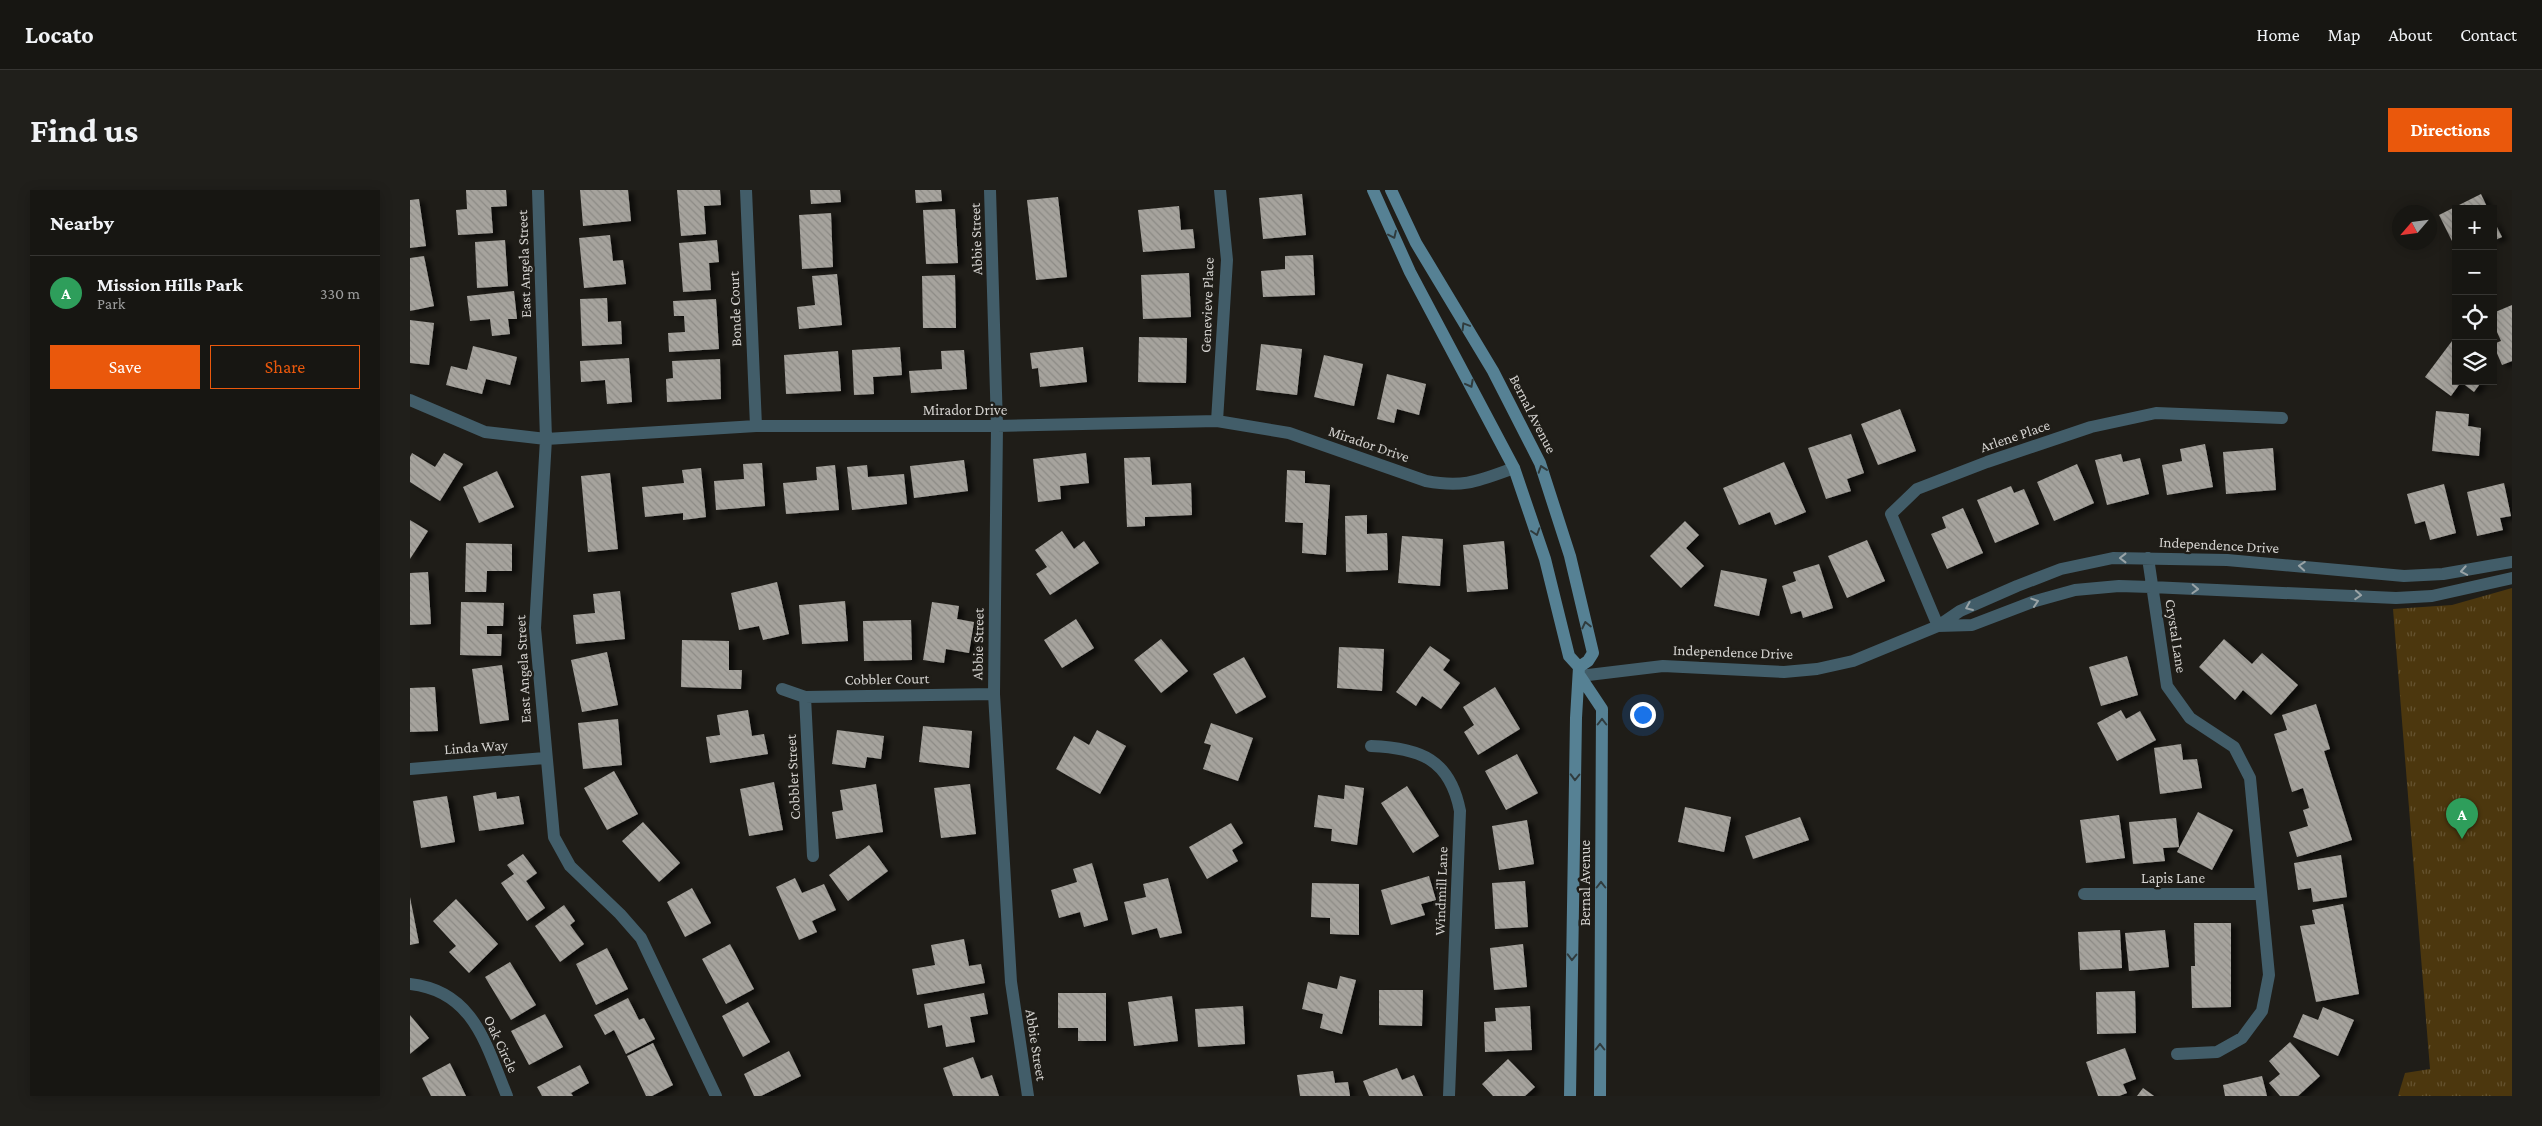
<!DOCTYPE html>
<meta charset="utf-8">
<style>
body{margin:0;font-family:"Crimson Pro",serif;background:#201f1b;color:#f1f3f6}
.controls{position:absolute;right:15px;top:15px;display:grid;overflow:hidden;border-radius:0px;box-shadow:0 2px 12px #0003}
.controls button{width:45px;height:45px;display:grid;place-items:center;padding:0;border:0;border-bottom:1px solid #363532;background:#171612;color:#f1f3f6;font:25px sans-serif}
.compass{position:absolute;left:1982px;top:15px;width:45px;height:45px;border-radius:50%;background:#171612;box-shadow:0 2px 12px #0003;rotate:242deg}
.you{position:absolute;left:1232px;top:524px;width:18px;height:18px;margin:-12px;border:4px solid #fff;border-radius:50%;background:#1a73e8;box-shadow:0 0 0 8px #1a73e833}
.badge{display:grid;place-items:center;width:32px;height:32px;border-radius:50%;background:#ea580c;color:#fff;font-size:16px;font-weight:700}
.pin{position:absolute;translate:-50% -41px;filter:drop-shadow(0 1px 2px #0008)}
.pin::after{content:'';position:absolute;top:26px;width:18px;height:15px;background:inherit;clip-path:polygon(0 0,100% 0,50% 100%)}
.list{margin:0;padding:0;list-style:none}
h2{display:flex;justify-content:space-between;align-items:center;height:65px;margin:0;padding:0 20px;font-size:21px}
h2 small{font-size:16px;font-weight:400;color:#9e9f9f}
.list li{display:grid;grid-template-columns:32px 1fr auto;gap:15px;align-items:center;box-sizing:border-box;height:75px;padding:0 20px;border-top:1px solid #363532}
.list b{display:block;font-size:19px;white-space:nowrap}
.list p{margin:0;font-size:16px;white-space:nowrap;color:#9e9f9f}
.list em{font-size:16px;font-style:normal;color:#9e9f9f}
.actions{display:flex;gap:10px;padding:15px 20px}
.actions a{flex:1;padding:11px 0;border:1px solid #ea580c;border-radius:0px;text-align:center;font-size:18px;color:#ea580c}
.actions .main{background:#ea580c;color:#fff}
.icon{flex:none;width:28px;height:28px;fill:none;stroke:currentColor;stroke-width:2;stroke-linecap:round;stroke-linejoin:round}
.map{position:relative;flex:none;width:2102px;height:906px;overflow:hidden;border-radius:0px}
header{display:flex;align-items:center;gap:30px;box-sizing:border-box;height:70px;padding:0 25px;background:#171612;border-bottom:1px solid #363532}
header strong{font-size:24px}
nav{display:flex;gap:28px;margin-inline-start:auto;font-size:18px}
.intro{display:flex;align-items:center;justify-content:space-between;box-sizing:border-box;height:120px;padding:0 30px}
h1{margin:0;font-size:35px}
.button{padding:12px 22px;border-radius:0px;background:#ea580c;color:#fff;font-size:18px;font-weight:700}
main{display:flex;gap:30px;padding:0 30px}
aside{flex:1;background:#171612;border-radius:0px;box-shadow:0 2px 12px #0003}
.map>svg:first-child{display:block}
.grass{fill:url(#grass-tufts)}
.building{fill:url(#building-back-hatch);filter:url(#shadow)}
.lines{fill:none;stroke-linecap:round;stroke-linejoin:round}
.street{stroke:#425d69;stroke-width:12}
.secondary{stroke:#568194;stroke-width:12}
.oneway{stroke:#303b3d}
.oneway2{stroke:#99a3a6}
.labels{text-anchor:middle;stroke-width:5;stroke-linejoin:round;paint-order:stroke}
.street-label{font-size:15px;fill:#d3d1ce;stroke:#1f1d18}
</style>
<header>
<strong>Locato</strong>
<nav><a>Home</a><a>Map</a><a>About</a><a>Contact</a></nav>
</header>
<div class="intro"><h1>Find us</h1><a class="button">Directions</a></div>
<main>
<aside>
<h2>Nearby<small></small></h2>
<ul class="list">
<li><span class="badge" style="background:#2e9e5b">A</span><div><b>Mission Hills Park</b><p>Park</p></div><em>330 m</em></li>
</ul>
<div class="actions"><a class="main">Save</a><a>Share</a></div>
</aside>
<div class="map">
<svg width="2102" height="906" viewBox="0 0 2102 906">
<defs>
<pattern id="grass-tufts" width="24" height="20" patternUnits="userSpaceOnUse" patternTransform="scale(1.25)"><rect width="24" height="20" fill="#4c370e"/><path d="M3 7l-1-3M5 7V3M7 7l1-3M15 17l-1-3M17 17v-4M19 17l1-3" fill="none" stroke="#655330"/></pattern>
<pattern id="building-back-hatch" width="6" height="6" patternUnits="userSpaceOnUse" patternTransform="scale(1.25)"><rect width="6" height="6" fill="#a6a39d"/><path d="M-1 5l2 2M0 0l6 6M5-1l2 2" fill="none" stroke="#8c8a85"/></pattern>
<filter id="shadow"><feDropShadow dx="5.5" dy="3" stdDeviation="2.5" flood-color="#0009"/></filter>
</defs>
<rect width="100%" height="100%" fill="#1f1d18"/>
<path class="grass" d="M2102 398V906H1988L1995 883 2020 879 1983 419 2042 415Z"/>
<path class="building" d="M56 0H96L97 16 81 17 83 43 48 45 46 20 57 19Z
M170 0H218L221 31 173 36Z
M267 0H310L311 15 294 16 296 44 271 46Z
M400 0H430L431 12 401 14Z
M505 0H531L532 11 506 13Z
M892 4 896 45 853 49 849 8Z
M2071 4 2078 19H2046V59L2029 25Z
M648 7 657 87 626 90 617 10Z
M9 9 16 56 0 58V10Z
M769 16 771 40 783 39 785 58 733 62 728 20Z
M545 19 548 73 516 74 513 20Z
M421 23 423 77 392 79 389 25Z
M2083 29 2092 47 2083 51Z
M200 45 203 71 213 70 216 94 174 98 169 48Z
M95 50 98 96 67 98 65 52Z
M307 50 309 72 299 73 301 100 273 102 269 53Z
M903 65 905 105 853 107 851 81 875 79V66Z
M14 66 24 116 0 121V68Z
M779 83 781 127 733 129 731 85Z
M427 84 432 135 389 139 387 117 405 115 402 86Z
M545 85 546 138H513L512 86Z
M104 101 107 129H98L100 144 82 146 80 129 60 131 57 106Z
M197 108 198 132 211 131 212 154 172 156 170 109Z
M306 109 309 159 259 162 258 143 275 142 274 126H264L263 111Z
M2102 115V171L2092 175 2083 154 2091 151 2083 133V123Z
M0 130 24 133 19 175 0 173Z
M729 147 777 148 776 193 728 192Z
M2042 151 2046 154V191H2072L2064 202 2051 192 2041 206 2015 187Z
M851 154 892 159 887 205 846 200Z
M63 156 107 167 100 195 76 189 72 204 36 195 41 176 57 180Z
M490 157 492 185 463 187 464 204 444 205 442 160Z
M673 157 677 192 630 197 628 178 622 179 620 163Z
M554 160 557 199 501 203 499 181 532 179 531 161Z
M428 161 431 201 376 204 374 165Z
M914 165 953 174 944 216 904 207Z
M219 168 222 212 197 214 195 190 171 192 170 171Z
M310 169 311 209 257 212 256 189 263 188 262 171Z
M977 184 1016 194 1009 225 987 219 984 233 967 229Z
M1490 219 1506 261 1468 275 1451 234Z
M2026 221 2059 224 2058 236 2071 238 2069 266 2022 261Z
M1441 244 1454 283 1437 289 1441 301 1416 309 1398 258Z
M1795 254 1803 297 1757 305 1752 275 1772 271 1770 259Z
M1863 258 1866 300 1816 304 1813 262Z
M2 263 25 277 34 263 53 274 30 311 0 292V267Z
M676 263 679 293 650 296 651 309 628 312 623 269Z
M1711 264 1713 272 1730 268 1739 304 1697 315 1685 270Z
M740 267 742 295 781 293 782 325 735 327V336L717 337 714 268Z
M554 270 558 301 504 308 500 276Z
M1374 272 1396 322 1365 335 1360 322 1329 335 1313 298Z
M352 273 355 316 306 320 304 291 334 289 333 274Z
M1667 274 1684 313 1644 331 1627 292Z
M425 275 429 320 376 324 373 293 407 290 406 277Z
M457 275 458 287 494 284 497 314 442 320 437 277Z
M291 278 296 327 273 330V323L235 327 232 297 274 293 272 280Z
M877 280 895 281V293L920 295 916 365 892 363 893 333 875 332Z
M87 281 104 317 69 333 53 297Z
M200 283 208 359 178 362 171 286Z
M2094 293 2101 326 2090 328 2093 340 2067 346 2057 302Z
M2034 294 2046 343 2020 350 2015 331 2005 334 1997 304Z
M1601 296 1604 303 1614 299 1629 334 1585 353 1567 310Z
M1553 318 1573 363 1537 379 1521 344 1536 338 1532 327Z
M957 325V344L977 343 978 380 936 382 935 326Z
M0 330 18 341 0 369Z
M1275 331 1289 345 1276 358 1294 376 1271 398 1240 366Z
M652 341 664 359 674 351 689 373 640 405 626 384 637 377 625 360Z
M992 346 1033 349 1030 396 988 393Z
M1457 350 1475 391 1437 408 1418 366Z
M1094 351 1098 399 1057 402 1053 355Z
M56 353 102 354V381H77L76 402H55Z
M1409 374 1423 418 1393 428 1391 421 1381 424 1372 396 1386 391 1383 382Z
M1311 380 1357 389 1349 426 1304 416Z
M18 382 21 434 0 435V383Z
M367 392 379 444 353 450 349 436 329 440 321 403Z
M210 401 215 449 166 454 163 425 185 423 183 404Z
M435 411 438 451 392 454 389 415Z
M51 412 94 413 93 436H77V444H92L91 466 50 465Z
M522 412 549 416 547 429 564 432 559 463 536 459 534 473 513 470Z
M666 429 684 458 652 478 634 450Z
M501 430 502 470 454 471 453 431Z
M751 449 778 481 751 503 724 470Z
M1814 449 1842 474 1852 463 1888 495 1861 525 1833 500 1825 510 1789 477Z
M272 450 319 451V480H332L331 499 271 497Z
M1020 456 1040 470 1033 480 1050 493 1031 519 1012 506 1006 516 986 502Z
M929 457 974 459 972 501 927 498Z
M197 462 208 515 172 522 161 470Z
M1717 466 1728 505 1691 516 1679 477Z
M834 467 856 507 826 524 803 484Z
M92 475 99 530 70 534 62 479Z
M25 497 28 541 0 542V498Z
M1085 497 1110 539 1068 565 1054 542 1064 535 1053 517Z
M1906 514 1920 559 1914 561 1942 650 1887 667 1879 642 1898 636 1893 620 1899 618 1893 598 1882 602 1864 544 1877 540 1872 525Z
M338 520 342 546 354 544 358 564 300 573 296 547 310 545 307 525Z
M1711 520 1716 529 1730 521 1746 550 1707 571 1687 533Z
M208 529 212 575 173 579 168 533Z
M801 533 843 548 828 591 793 579 801 555 794 553Z
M513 536 562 541 559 578 509 572Z
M427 540 474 546 471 569 457 567 455 578 422 574Z
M687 540 716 556 690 604 646 579 664 546 679 555Z
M1771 554 1773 570 1787 569 1792 598 1750 604 1744 558Z
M1107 564 1128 603 1096 620 1075 581Z
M204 581 228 624 197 640 174 598Z
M364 592 373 640 339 646 330 599Z
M466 594 473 642 426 649 422 622 433 620 430 600Z
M560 594 566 644 531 648 524 598Z
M935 595 954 598 947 655 921 651 922 639 904 637 908 605 934 609Z
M997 596 1029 646 1003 663 971 613Z
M86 602 87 609 109 606 114 634 69 641 63 606Z
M37 606 45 652 11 658 3 611Z
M1275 617 1321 627 1314 662 1268 652Z
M1788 622 1823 640 1802 680 1767 662Z
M1709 625 1715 668 1676 673 1670 630Z
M1390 627 1399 650 1343 669 1335 646Z
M1766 628 1769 657 1753 658 1755 671 1723 674 1719 632Z
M1117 630 1124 674 1089 680 1082 636Z
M233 632 270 673 249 692 212 651Z
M821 633 833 653 822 660 828 671 797 689 779 657Z
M459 655 478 681 438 711 419 685Z
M113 664 127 683 116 691 135 718 117 731 91 693 104 684 97 675Z
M1931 665 1937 707 1903 712 1901 698 1888 700 1884 673Z
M682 673 698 730 674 737 670 722 649 728 641 700 667 692 663 679Z
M1019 686 1026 710 1011 714 1015 725 981 735 971 700Z
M385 688 392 703 414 694 426 720 402 731 407 742 389 750 366 697Z
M758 688 772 743 750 748 747 738 722 745 714 712 736 707 733 694Z
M1115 691 1118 737 1085 739 1082 693Z
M902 693 949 694V745L920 744V728L901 727Z
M282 698 301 733 275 747 257 712Z
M0 707 9 753 0 755Z
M46 709 88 754 59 783 39 762 46 756 23 731Z
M1933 714 1949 804 1906 812 1890 736 1905 734 1902 720Z
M154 715 165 731 160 735 174 754 150 772 125 736Z
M1784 733H1821V817L1782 818 1781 776H1785Z
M1710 740 1712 778 1670 780 1668 742Z
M1755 740 1759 777 1719 781 1715 743Z
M554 749 559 776 571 774 575 793 507 805 502 779 525 775 521 755Z
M320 754 344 799 316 814 292 769Z
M1113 754 1117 797 1084 800 1080 758Z
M197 758 218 799 186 815 166 774Z
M100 772 126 815 101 830 75 787Z
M930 786 946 790 932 844 910 838 913 824 892 819 898 792 927 799Z
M969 800H1013L1012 836 969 835Z
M1725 801 1726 843 1687 844 1686 802Z
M574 803 578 824 560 827 565 852 536 857 532 835 518 838 514 814Z
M648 803H696V851H668V838H648Z
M762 806 768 851 724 856 718 812Z
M218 808 229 830 234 828 245 849 216 864 204 840 195 845 184 825Z
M338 812 360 852 333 867 312 826Z
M833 816 835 854 788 857 785 819Z
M1120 816 1122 860 1075 862 1074 832 1086 831 1085 818Z
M1913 817 1944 830 1928 866 1883 847 1893 824 1908 830Z
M135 824 153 857 119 875 101 841Z
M0 825 19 848 0 864Z
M1880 852 1910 886 1888 906H1870L1859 893 1870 884 1859 871Z
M243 853 263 895 242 906H236L217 866Z
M1715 858 1726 889 1713 894 1717 903 1709 906H1688L1676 872Z
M379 861 391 886 351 906H344L334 884Z
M563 867 571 889 582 885 589 906H543L533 878Z
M1098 869 1125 897 1115 906H1083L1072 894Z
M40 873 56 906H21L12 888Z
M170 875 179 893 161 903 163 906H132L127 897Z
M987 878 992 890 1004 885 1013 906H959L953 891Z
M923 881 925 893 938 892 940 906H890L887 885Z
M1852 886 1857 906H1815L1813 895Z
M1733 898 1744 906H1727Z"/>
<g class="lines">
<path class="street" d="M128 0 136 249 125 438 144 647 160 676 210 724 231 748 306 906
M336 0 346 236
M580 0 587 236 584 504 601 792 618 906
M0 210 75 242 136 249 346 236H587L807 231 879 243 1016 291C1054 298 1068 291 1104 278
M807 231 817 70 810 0
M1738 368 1757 496 1780 528 1824 557 1840 588 1859 785 1852 821 1832 848 1807 862 1767 864
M1528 436 1562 435 1622 412 1665 400 1709 396 1741 397 1986 408 2022 406 2102 388
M1528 436 1481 324 1507 299 1577 272 1681 237 1746 223 1872 228
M1170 486 1253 476 1374 482 1407 479 1443 471 1528 436 1550 421 1607 396 1651 379 1703 368 1817 370 1994 386 2033 384 2102 372
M372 499 395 507 584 504
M395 507 403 666
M961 556C1010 558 1040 569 1050 621L1039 906
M0 579 135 568
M1674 704H1851
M0 794C64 801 76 855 97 906"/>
<path class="secondary" d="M963 0 1000 82 1104 278 1135 369 1159 466 1169 477 1166 528 1160 906
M981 0 1006 53 1083 181 1130 273 1160 366 1183 463 1178 471 1169 477
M1170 486 1192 519 1190 906"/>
</g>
<defs><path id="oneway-chevron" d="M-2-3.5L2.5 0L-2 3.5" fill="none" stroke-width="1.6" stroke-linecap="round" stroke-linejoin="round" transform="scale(1.25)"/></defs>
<g class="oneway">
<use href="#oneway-chevron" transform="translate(983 45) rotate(65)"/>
<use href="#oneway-chevron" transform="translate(1055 136) rotate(-121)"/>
<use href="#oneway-chevron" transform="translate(1060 194) rotate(62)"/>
<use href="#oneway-chevron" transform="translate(1132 279) rotate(-109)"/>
<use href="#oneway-chevron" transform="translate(1126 342) rotate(72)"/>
<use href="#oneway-chevron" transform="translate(1176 435) rotate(-103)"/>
<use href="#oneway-chevron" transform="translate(1192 532) rotate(-90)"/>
<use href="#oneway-chevron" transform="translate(1165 587) rotate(91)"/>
<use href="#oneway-chevron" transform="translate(1191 695) rotate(-90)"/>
<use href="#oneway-chevron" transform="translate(1162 767) rotate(91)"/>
<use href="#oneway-chevron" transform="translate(1190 857) rotate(-90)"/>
</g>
<g class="oneway2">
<use href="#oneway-chevron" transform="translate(1713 368) rotate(-180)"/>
<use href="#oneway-chevron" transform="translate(1892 376) rotate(-176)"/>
<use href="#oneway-chevron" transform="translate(2054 381) rotate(170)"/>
<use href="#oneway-chevron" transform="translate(1785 399) rotate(2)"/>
<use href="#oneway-chevron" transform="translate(1948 405) rotate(4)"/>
<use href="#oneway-chevron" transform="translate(1625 412) rotate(-18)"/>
<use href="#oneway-chevron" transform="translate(1559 417) rotate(157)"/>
</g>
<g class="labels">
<g class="street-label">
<text transform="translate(566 49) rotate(-92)" y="5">Abbie Street</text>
<text transform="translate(114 74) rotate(-92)" y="5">East Angela Street</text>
<text transform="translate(797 115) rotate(-88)" y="5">Genevieve Place</text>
<text transform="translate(325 119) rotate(-92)" y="5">Bonde Court</text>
<text x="555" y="225">Mirador Drive</text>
<text transform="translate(1123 224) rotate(63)" y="5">Bernal Avenue</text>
<text transform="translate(1605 246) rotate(-19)" y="5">Arlene Place</text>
<text transform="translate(959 254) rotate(19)" y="5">Mirador Drive</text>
<text transform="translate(1809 355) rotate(3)" y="5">Independence Drive</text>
<text transform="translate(1766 446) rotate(81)" y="5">Crystal Lane</text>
<text transform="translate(568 454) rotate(-89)" y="5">Abbie Street</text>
<text transform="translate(1323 462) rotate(2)" y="5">Independence Drive</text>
<text transform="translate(113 479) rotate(-93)" y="5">East Angela Street</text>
<text transform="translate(477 489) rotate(-1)" y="5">Cobbler Court</text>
<text transform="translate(66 557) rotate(-4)" y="5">Linda Way</text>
<text transform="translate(383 587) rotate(-93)" y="5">Cobbler Street</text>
<text x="1763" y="693">Lapis Lane</text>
<text transform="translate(1175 693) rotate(-90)" y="5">Bernal Avenue</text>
<text transform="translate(1031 701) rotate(-88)" y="5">Windmill Lane</text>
<text transform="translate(91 854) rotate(65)" y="5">Oak Circle</text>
<text transform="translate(626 855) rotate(81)" y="5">Abbie Street</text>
</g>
</g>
</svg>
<div class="controls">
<button>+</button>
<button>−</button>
<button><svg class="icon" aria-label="locate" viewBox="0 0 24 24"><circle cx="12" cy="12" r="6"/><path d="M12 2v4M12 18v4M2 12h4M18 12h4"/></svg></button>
<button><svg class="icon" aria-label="layers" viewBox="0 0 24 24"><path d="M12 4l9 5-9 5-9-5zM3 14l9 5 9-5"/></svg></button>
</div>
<svg class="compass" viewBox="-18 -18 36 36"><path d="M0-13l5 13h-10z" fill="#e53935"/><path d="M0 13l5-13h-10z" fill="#9e9f9f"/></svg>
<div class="you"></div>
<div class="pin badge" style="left:2052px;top:649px;background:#2e9e5b">A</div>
</div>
</main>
